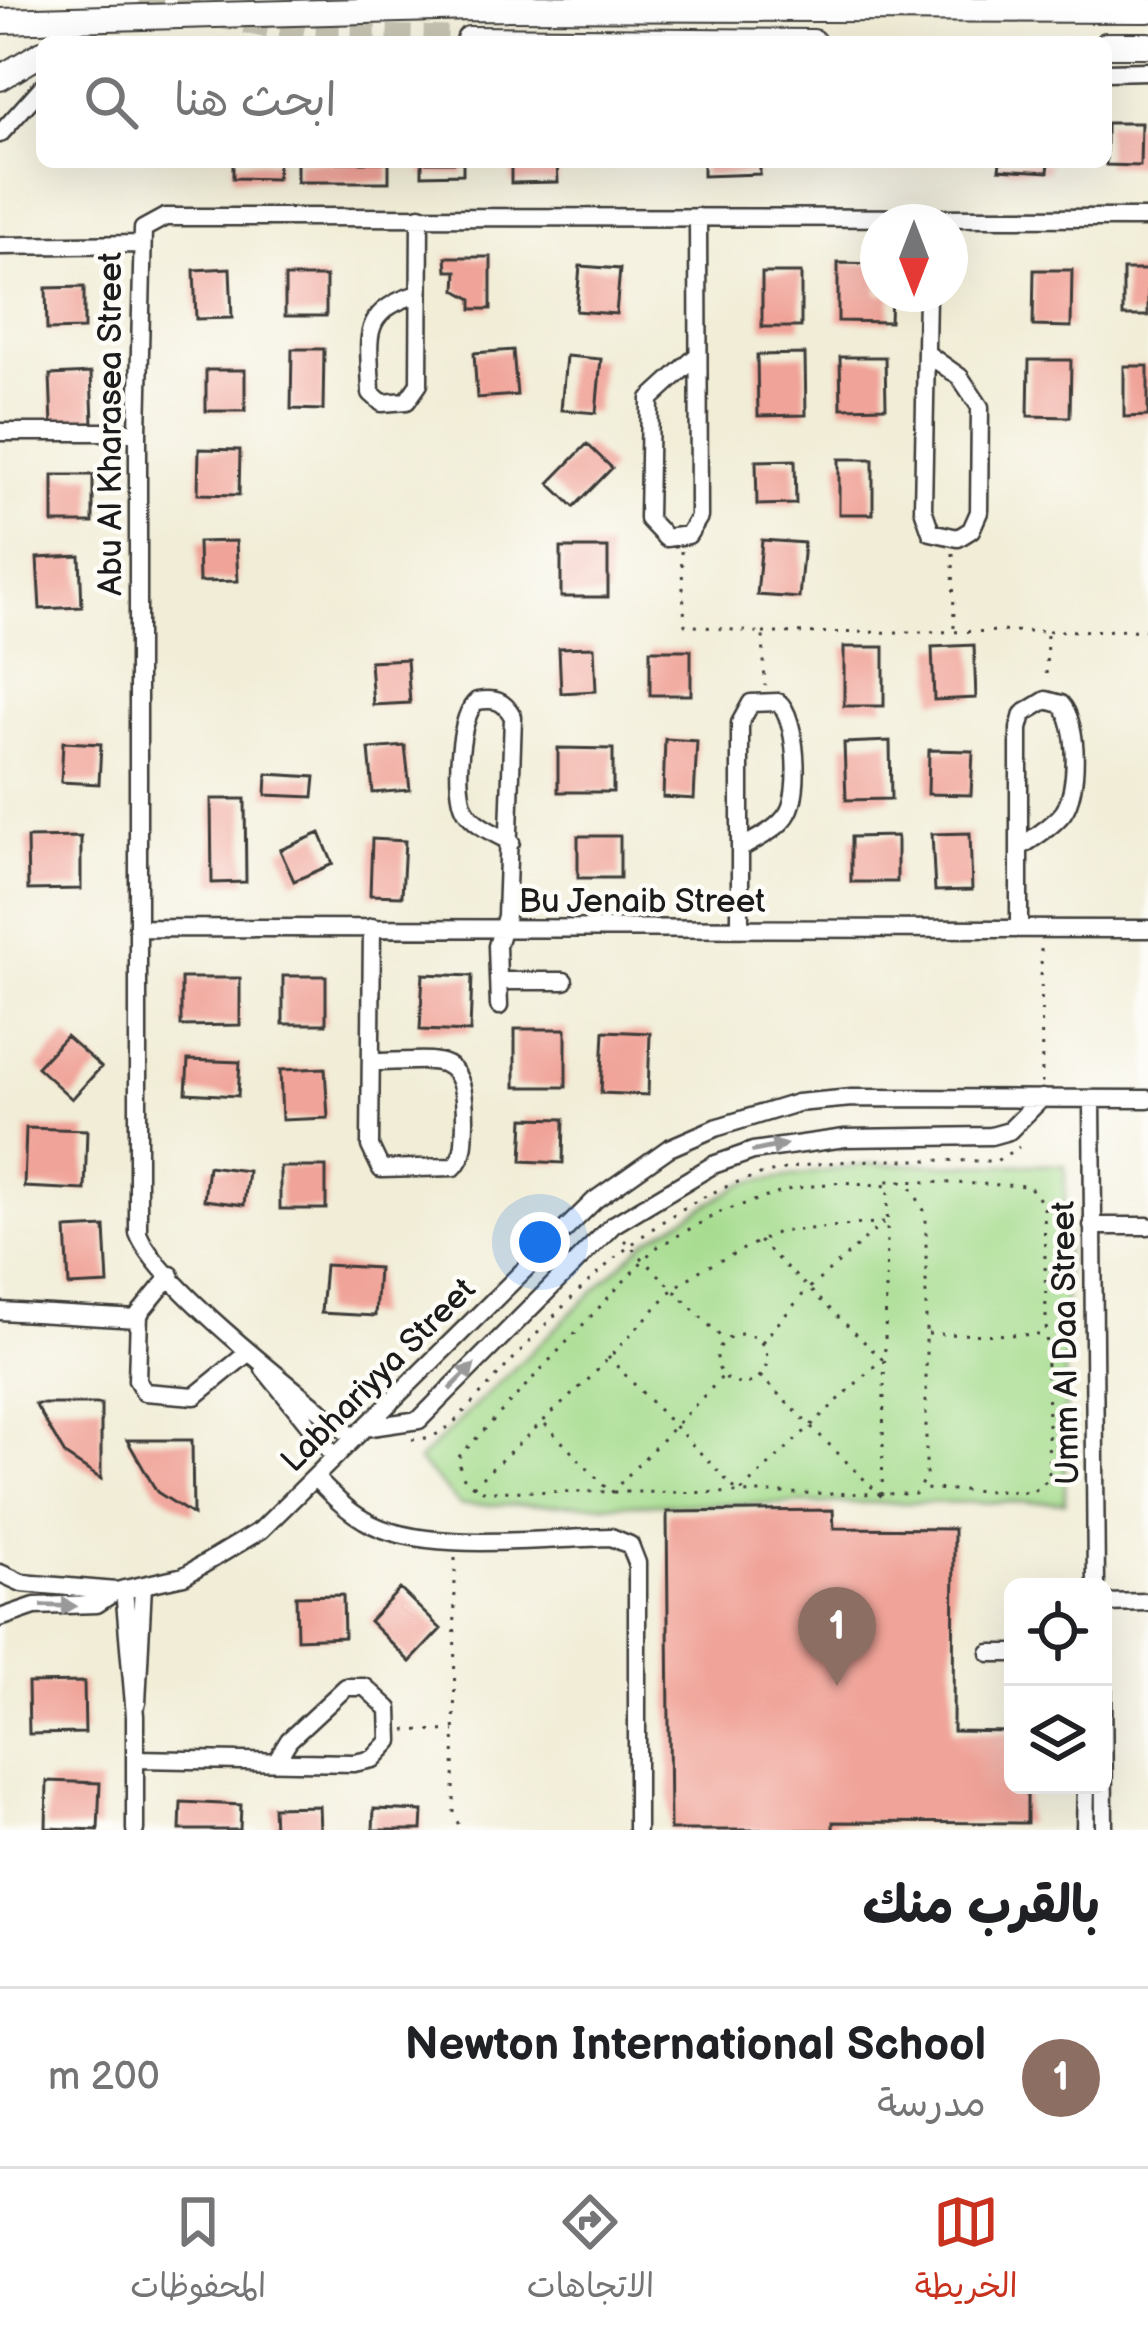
<!DOCTYPE html>
<html lang="ar">
<meta charset="utf-8">
<style>
body{margin:0;font-family:"Balsamiq Sans","Playpen Sans Arabic",sans-serif;background:#f6f6f6;color:#202124;direction:rtl}
.controls{position:absolute;right:36px;bottom:36px;display:grid;overflow:hidden;border-radius:18px;box-shadow:0 12px 48px #0002}
.controls button{width:108px;height:108px;display:grid;place-items:center;padding:0;border:0;border-bottom:3px solid #e0e0e0;background:#fff;color:#202124;font:60px sans-serif}
.compass{position:absolute;left:860px;top:204px;width:108px;height:108px;border-radius:50%;background:#fff;box-shadow:0 12px 48px #0002;rotate:180deg}
.you{position:absolute;left:540px;top:1242px;width:42px;height:42px;margin:-30px;border:9px solid #fff;border-radius:50%;background:#1a73e8;box-shadow:0 0 0 18px #1a73e833}
.badge{display:grid;place-items:center;width:78px;height:78px;border-radius:50%;background:#c8321e;color:#fff;font-size:39px;font-weight:700}
.pin{position:absolute;translate:-50% -99px;filter:drop-shadow(0 3px 6px #0008)}
.pin::after{content:'';position:absolute;top:63px;width:42px;height:36px;background:inherit;clip-path:polygon(0 0,100% 0,50% 100%)}
.list{margin:0;padding:0;list-style:none}
h2{display:flex;justify-content:space-between;align-items:center;height:156px;margin:0;padding:0 48px;font-size:51px}
h2 small{font-size:39px;font-weight:400;color:#757577}
.list li{display:grid;grid-template-columns:78px 1fr auto;gap:36px;align-items:center;box-sizing:border-box;height:180px;padding:0 48px;border-top:3px solid #e0e0e0}
.list b{display:block;font-size:45px;white-space:nowrap}
.list p{margin:0;font-size:39px;white-space:nowrap;color:#757577}
.list em{font-size:39px;font-style:normal;color:#757577}
.icon{flex:none;width:66px;height:66px;fill:none;stroke:currentColor;stroke-width:2;stroke-linecap:round;stroke-linejoin:round}
.map{position:relative;flex:none;width:1148px;height:1830px;overflow:hidden;direction:ltr}
.search{position:absolute;background:#fff;box-shadow:0 12px 48px #0002;left:36px;right:36px;top:36px;height:132px;display:flex;align-items:center;gap:30px;box-sizing:border-box;padding:0 42px;border-radius:18px;color:#757577;font-size:45px}
.sheet{height:336px;background:#fff}
nav{display:flex;justify-content:space-around;align-items:center;box-sizing:border-box;height:168px;border-top:3px solid #e0e0e0;background:#fff;font-size:33px;color:#757577}
nav a{display:grid;justify-items:center;gap:6px}
nav .on{color:#c8321e}
.map>svg:first-child{display:block}
.green{fill:#a4db8c;stroke:#607c54;stroke-width:3}
.building{fill:#f0a398}
.lines{fill:none;stroke-linecap:round;stroke-linejoin:round}
.highway-tunnel{stroke:#c6c3b2;stroke-width:24;stroke-dasharray:24 12;stroke-linecap:butt}
.minor-casing{stroke:#3c3b38;stroke-width:21}
.highway-casing{stroke:#3c3b38;stroke-width:28}
.path{stroke:#3c3b38;stroke-width:3;stroke-dasharray:3 9;stroke-linecap:butt}
.minor{stroke:#fff;stroke-width:16}
.highway{stroke:#fff;stroke-width:24}
.oneway{fill:#999}
.labels{text-anchor:middle;stroke-width:9;stroke-linejoin:round;paint-order:stroke}
.street-label{font-size:33px;fill:#1c1c1c;stroke:#fdfcf7}
</style>
<div class="map">
<svg width="1148" height="1830" viewBox="0 0 1148 1830">
<rect width="100%" height="100%" fill="#fdfcf7"/>
<filter id="ink" filterUnits="userSpaceOnUse"><feTurbulence type="fractalNoise" baseFrequency=".00833" numOctaves="2"/><feDisplacementMap in="SourceGraphic" scale="24" xChannelSelector="R" yChannelSelector="G"/><feConvolveMatrix kernelMatrix="1 2 1 2 8 2 1 2 1" color-interpolation-filters="sRGB"/></filter>
<filter id="wash" filterUnits="userSpaceOnUse"><feTurbulence type="fractalNoise" baseFrequency=".004" numOctaves="4" result="noise"/><feDisplacementMap in="SourceGraphic" scale="48" xChannelSelector="R" yChannelSelector="G"/><feGaussianBlur stdDeviation="2.7" result="paint"/><feColorMatrix in="noise" values="0 0 0 0 0 0 0 0 0 0 0 0 0 0 0 0 0 1.4 0 .05"/><feComposite in="paint" operator="in"/></filter>
<g filter="url(#wash)">
<rect width="100%" height="100%" fill="#f1edd7"/>
<path class="green" d="M872 1164 1065 1165V1502L460 1505 418 1461 647 1240 745 1183Z"/>
<g id="blocks">
<path class="building" d="M1106 123H1141L1140 166 1106 165Z
M233 162H278L277 179 233 178Z
M297 162H389V182H297Z
M422 162H463V174L422 175Z
M511 162H557L558 182 511 183Z
M703 162H760V174L703 176Z
M1000 162H1049L1048 172 999 169Z
M446 257H491V309H472V299L456 290 457 271H447Z
M838 263 878 264V294H891L890 322 838 321Z
M580 266 620 269 616 314 576 311Z
M230 268 232 318 196 319 194 270Z
M1034 270H1072L1071 327 1033 326Z
M1123 270H1148V316H1123Z
M762 273H801V327H762Z
M285 277H326V316H285Z
M84 287V329L47 330 46 288Z
M292 349H324L323 410 291 409Z
M513 350 517 395 477 398 474 353Z
M805 354 806 415 758 416 757 355Z
M566 356 601 359 596 413 561 410Z
M840 357H885L886 407 841 408Z
M1029 360H1071L1070 417 1028 416Z
M1124 366H1148V416L1124 417Z
M206 370H245V411H206Z
M91 373 93 423 52 425 50 375Z
M587 444 612 468 574 507 549 483Z
M199 449 240 450 239 495 198 494Z
M839 459H873V514H839Z
M795 460 796 504 757 505 756 461Z
M53 475H93V523H53Z
M762 540 804 543 799 598 757 595Z
M236 541 238 581 199 582 198 542Z
M561 548H608V597H561Z
M80 556 82 607 40 609 37 558Z
M974 645 976 698 934 700 932 647Z
M594 647 596 691 561 693 559 648Z
M844 647H884V706H844Z
M650 650H691V695H650Z
M407 659 410 703 373 705 370 661Z
M665 739 697 741 694 799 663 797Z
M890 741 891 799 846 800 844 743Z
M63 742 101 744 99 784 61 782Z
M405 746 410 790 373 793 369 749Z
M558 748 613 749V792H558Z
M929 750 973 751 971 795 928 794Z
M267 774 315 777 313 797 266 795Z
M211 799H245L246 882 212 883Z
M320 833 333 864 294 881 280 850Z
M970 833 972 890 935 891 932 834Z
M578 836H620V878H578Z
M897 836V882H851V837Z
M81 837V889L28 890 27 838Z
M372 839 405 841 402 896 370 895Z
M423 974 472 976 470 1032 420 1030Z
M283 976H326V1024H283Z
M181 978H240V1025L181 1026Z
M515 1029H566V1087H515Z
M604 1031 650 1033 648 1095 601 1093Z
M66 1036 101 1067 72 1099 37 1067Z
M188 1060 240 1062 238 1096 186 1093Z
M325 1068 328 1118 282 1120 280 1070Z
M524 1118 564 1119 563 1163 522 1161Z
M26 1128 87 1130 85 1190 24 1187Z
M208 1166 248 1171 244 1205 204 1200Z
M280 1167H326V1209H280Z
M105 1227 108 1284 69 1286 66 1229Z
M325 1265 378 1268 375 1316 321 1313Z
M35 1404H101V1479L66 1456Z
M127 1440H192L193 1515 157 1492Z
M833 1510 834 1528 954 1529 953 1731 1013 1732V1785H1027V1823L833 1822V1830H670L667 1512Z
M400 1589 441 1629 410 1662 369 1621Z
M343 1595 344 1637 297 1639 296 1596Z
M84 1682 85 1733 29 1734 28 1683Z
M47 1781 100 1783 98 1830 46 1828Z
M181 1802 241 1805 240 1830H180Z
M319 1806 320 1830H274L273 1807Z
M374 1809 423 1811 422 1830H373Z"/>
</g>
</g>
<g filter="url(#ink)">
<use href="#blocks" fill-opacity="0" stroke="#3c3b38" stroke-width="3"/>
<g class="lines">
<path class="highway-tunnel" d="M139 0 311 35 469 39"/>
<defs>
<path id="minor" d="M1106 72 1148 71
M0 134 42 87
M0 246 139 244
M418 294C357 312 370 339 371 393L382 403 407 401 419 384 420 216
M926 353 960 377 980 407 979 512 971 530 958 538 931 532 923 509 927 294
M698 355 650 399 648 519 666 538 688 535 699 517 698 217
M0 432H138
M1019 848C1033 838 1052 827 1063 813 1079 792 1079 723 1061 704L1046 700 1023 714 1019 729V929
M137 928 1148 929
M740 928V723L751 703 778 702C797 716 801 793 788 813 779 829 756 839 741 848
M498 981H564
M499 1006 497 946 506 916 513 717C504 700 494 698 477 701 459 715 454 789 465 809 474 826 496 834 511 842
M371 1062C435 1063 466 1044 465 1123 464 1140 466 1154 454 1167L381 1169 370 1146 372 927
M1092 1099 1096 1587
M1092 1226H1148
M171 1275 139 1314 137 1380 144 1392 195 1396 249 1352
M0 1311 138 1319
M264 1369 335 1457
M364 1428 419 1420 613 1225 713 1165 753 1151 845 1138 991 1136 1009 1131 1042 1098
M354 1438C306 1398 157 1285 138 1233V432L143 229 165 217 1148 218
M315 1478C330 1493 345 1509 364 1520 420 1555 544 1538 611 1537L630 1545 637 1563V1830
M0 1573 22 1583 116 1591
M124 1589 135 1716V1830
M1103 1603 1148 1602
M0 1618 35 1606 97 1604 116 1591 184 1576 261 1530 595 1200 669 1148 715 1128 797 1103 852 1098 1148 1099
M990 1653H1013
M1103 1661 1104 1830
M137 1703 143 1585
M136 1759 354 1763 373 1759 390 1741 389 1709 365 1687H346L289 1740 276 1761
M1085 1830 1086 1785"/>
<path id="highway" d="M0 21 473 8 1148 10
M469 39 813 42
M1106 45H1148
M0 78 42 53"/>
</defs>
<use href="#minor" class="minor-casing"/>
<use href="#highway" class="highway-casing"/>
<path class="path" d="M681 551 685 625 763 633 765 686
M953 553 954 628
M1048 631 1148 630
M763 633 1047 631 1046 682
M1041 949 1042 1083
M901 1181 912 1189 926 1214V1476L915 1494 483 1491 465 1481 457 1459 654 1249 720 1212 791 1189 841 1182 888 1186 886 1181H901L1029 1186 1044 1205 1049 1479 1032 1492 921 1489
M624 1240 724 1340
M717 1359a25 25 0 1 1 50 0a25 25 0 1 1-50 0Z
M928 1334 1044 1335
M762 1342 806 1291 885 1222
M608 1357 739 1493 882 1359 758 1240
M760 1376 882 1497
M545 1424 611 1493 723 1376
M412 1440 432 1437 450 1426C539 1336 633 1210 760 1175 835 1154 919 1161 996 1161L1019 1147
M473 1486 592 1376 672 1290 699 1271 778 1232 885 1222
M882 1495 888 1187
M455 1558 454 1814 461 1830
M405 1730 454 1731"/>
<use href="#minor" class="minor"/>
<use href="#highway" class="highway"/>
</g>
<defs><path id="oneway-solid" d="M-6-.8H1V-3.2L6.5 0L1 3.2V.8H-6Z" transform="scale(3)"/></defs>
<g class="oneway">
<use href="#oneway-solid" transform="translate(769 1148) rotate(-12)"/>
<use href="#oneway-solid" transform="translate(462 1377) rotate(-45)"/>
<use href="#oneway-solid" transform="translate(59 1606) rotate(1)"/>
</g>
</g>
<g class="labels">
<g class="street-label">
<text transform="translate(109 424) rotate(-90)" y="12">Abu Al Kharasea Street</text>
<text x="642" y="912">Bu Jenaib Street</text>
<text transform="translate(1064 1343) rotate(-91)" y="12">Umm Al Daa Street</text>
<text transform="translate(377 1374) rotate(-45)" y="12">Labhariyya Street</text>
</g>
</g>
</svg>
<div class="controls">
<button><svg class="icon" aria-label="locate" viewBox="0 0 24 24"><circle cx="12" cy="12" r="6"/><path d="M12 2v4M12 18v4M2 12h4M18 12h4"/></svg></button>
<button><svg class="icon" aria-label="layers" viewBox="0 0 24 24"><path d="M12 4l9 5-9 5-9-5zM3 14l9 5 9-5"/></svg></button>
</div>
<svg class="compass" viewBox="-18 -18 36 36"><path d="M0-13l5 13h-10z" fill="#e53935"/><path d="M0 13l5-13h-10z" fill="#757577"/></svg>
<div class="you"></div>
<div class="pin badge" style="left:837px;top:1686px;background:#8d6e63">1</div>
<div class="search"><svg class="icon" aria-label="search" viewBox="0 0 24 24"><circle cx="10" cy="10" r="6"/><path d="M15 15l6 6"/></svg>ابحث هنا</div>
</div>
<section class="sheet">
<h2>بالقرب منك<small></small></h2>
<ul class="list">
<li><span class="badge" style="background:#8d6e63">1</span><div><b>Newton International School</b><p>مدرسة</p></div><em>200 m</em></li>
</ul>
</section>
<nav>
<a class="on"><svg class="icon" aria-label="map" viewBox="0 0 24 24"><path d="M3 6l6-2 6 2 6-2v14l-6 2-6-2-6 2zM9 4v14M15 6v14"/></svg>الخريطة</a>
<a><svg class="icon" aria-label="directions" viewBox="0 0 24 24"><path d="M12 3l9 9-9 9-9-9zM9 14v-3h6M13 9l2 2-2 2"/></svg>الاتجاهات</a>
<a><svg class="icon" aria-label="saved" viewBox="0 0 24 24"><path d="M7 4h10v16l-5-4-5 4z"/></svg>المحفوظات</a>
</nav>
